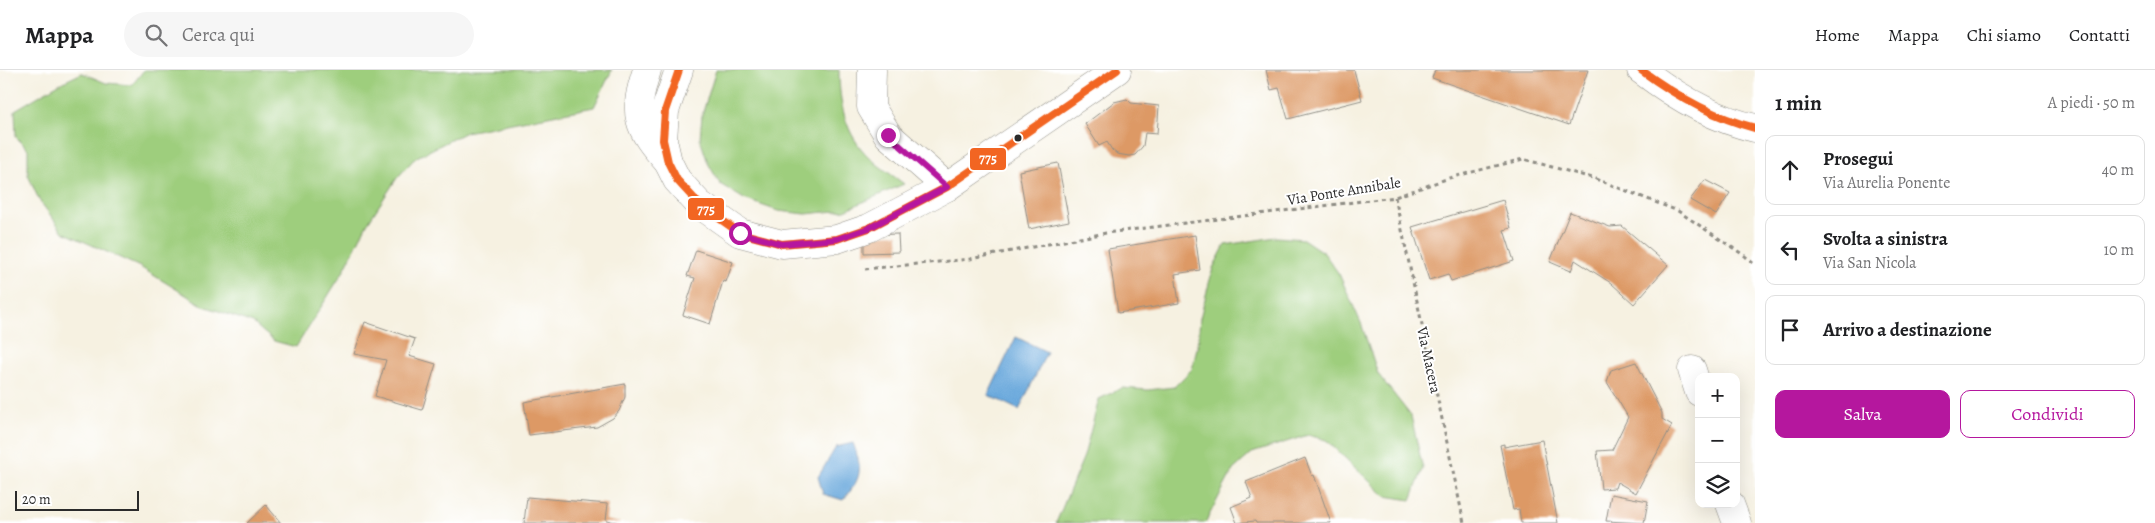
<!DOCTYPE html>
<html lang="it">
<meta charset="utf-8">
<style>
body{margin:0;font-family:Alegreya,serif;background:#f6f6f6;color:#202124}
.controls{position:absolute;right:15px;bottom:15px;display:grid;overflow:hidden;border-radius:10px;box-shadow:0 5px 20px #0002}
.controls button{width:45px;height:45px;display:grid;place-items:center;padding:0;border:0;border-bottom:1px solid #e0e0e0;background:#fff;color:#202124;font:25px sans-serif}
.scale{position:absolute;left:15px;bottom:12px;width:124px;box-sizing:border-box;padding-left:5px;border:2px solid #2b2b2b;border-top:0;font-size:14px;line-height:18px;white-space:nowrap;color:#2b2b2b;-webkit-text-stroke:4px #fff;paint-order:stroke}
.stop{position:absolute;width:15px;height:15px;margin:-11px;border:4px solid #b5179e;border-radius:50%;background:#fff}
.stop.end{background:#b5179e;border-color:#fff;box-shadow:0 1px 5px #0008}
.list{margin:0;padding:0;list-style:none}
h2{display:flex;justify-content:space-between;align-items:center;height:65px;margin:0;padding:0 20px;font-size:21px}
h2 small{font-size:16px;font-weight:400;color:#757577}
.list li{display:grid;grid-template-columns:32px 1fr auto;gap:15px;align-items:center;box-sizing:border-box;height:70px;margin:0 10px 10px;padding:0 10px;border:1px solid #e0e0e0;border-radius:10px}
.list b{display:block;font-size:19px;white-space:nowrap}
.list p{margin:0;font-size:16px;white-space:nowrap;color:#757577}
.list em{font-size:16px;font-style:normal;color:#757577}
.actions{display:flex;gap:10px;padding:15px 20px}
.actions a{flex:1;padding:11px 0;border:1px solid #b5179e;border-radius:10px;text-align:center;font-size:18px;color:#b5179e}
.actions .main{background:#b5179e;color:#fff}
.icon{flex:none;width:28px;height:28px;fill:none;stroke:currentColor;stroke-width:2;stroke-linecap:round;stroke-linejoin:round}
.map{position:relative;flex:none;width:1755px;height:453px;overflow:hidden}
header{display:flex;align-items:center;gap:30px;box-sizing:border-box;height:70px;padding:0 25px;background:#fff;border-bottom:1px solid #e0e0e0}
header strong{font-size:24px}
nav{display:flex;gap:28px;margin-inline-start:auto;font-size:18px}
.search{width:350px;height:45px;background:#f6f6f6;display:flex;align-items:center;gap:12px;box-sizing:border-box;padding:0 18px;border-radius:28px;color:#757577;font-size:19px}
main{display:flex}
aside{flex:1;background:#fff}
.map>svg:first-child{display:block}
.green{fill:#9ece7d;stroke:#647c54}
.water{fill:#69a8dc;stroke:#4a6a84}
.building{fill:#dd9965}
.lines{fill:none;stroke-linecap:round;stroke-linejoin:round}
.minor-casing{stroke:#908e86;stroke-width:29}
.major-casing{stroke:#908e86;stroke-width:29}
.path{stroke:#908e86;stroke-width:3;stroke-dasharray:4 4;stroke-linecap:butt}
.minor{stroke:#fff;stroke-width:28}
.major{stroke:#fff;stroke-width:28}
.bus-1-casing{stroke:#fff;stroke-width:11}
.bus-1{stroke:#f26522;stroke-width:8}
.route{stroke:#b5179e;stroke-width:6}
.bus-dot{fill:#2b2b2b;stroke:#fff;stroke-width:2}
.labels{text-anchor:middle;stroke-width:4;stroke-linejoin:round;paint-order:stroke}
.street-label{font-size:15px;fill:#2b2b2b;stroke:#fff}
.line-badge{stroke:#fff;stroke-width:2}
.badge-label{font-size:14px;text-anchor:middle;font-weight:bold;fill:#fff}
</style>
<header>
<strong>Mappa</strong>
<div class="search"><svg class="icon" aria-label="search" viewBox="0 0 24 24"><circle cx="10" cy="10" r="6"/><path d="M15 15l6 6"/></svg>Cerca qui</div>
<nav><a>Home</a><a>Mappa</a><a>Chi siamo</a><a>Contatti</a></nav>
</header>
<main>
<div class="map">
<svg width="1755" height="453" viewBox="0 0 1755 453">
<rect width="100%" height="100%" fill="#fff"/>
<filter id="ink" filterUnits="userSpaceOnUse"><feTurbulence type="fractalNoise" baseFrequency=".02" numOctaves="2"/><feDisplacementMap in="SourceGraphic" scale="10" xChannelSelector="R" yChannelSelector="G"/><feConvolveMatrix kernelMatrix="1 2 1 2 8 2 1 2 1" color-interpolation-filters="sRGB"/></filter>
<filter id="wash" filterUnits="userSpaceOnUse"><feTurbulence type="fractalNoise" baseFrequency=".0096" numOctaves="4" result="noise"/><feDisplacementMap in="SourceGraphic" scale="20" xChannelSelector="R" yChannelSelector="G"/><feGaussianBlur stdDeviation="1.12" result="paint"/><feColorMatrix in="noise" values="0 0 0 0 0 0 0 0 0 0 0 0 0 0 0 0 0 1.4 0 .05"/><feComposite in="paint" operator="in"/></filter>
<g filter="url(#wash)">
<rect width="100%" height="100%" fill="#f6f1e1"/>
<path class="green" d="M144 0H612L594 37 466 62 415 88 397 108 367 154 343 202 296 277 274 271 253 253 204 236 140 197 63 162 39 130 28 105V79L16 67 15 40 59 14 82 3 106 13 132 15Z
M716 0H839C839 33 845 65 870 88 880 98 893 105 904 114L845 140 806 144 778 141 744 129 720 114 708 93 700 69 702 45Z
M1276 167 1303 169 1324 183 1339 204 1361 253 1378 304 1411 346 1423 399 1411 430 1385 426 1326 370 1308 365 1252 383 1233 400 1205 453H1056L1084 386 1099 329 1122 318 1148 320 1174 317 1192 299 1198 274 1200 248 1213 198 1225 175Z"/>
<path class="water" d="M1016 267 1047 282 1019 340 988 325Z
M853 373C863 400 862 408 843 430L823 424 818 407 836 377Z"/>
<g id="blocks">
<path class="building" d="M1266 0H1354L1362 30 1288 49 1279 18 1271 20Z
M1435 0H1588L1569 55 1432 8Z
M1127 29 1131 33 1159 36 1157 64 1145 63 1143 76 1135 85 1129 86 1117 84 1112 80 1107 72 1099 76 1085 54 1114 32Z
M1058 93 1069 151 1029 159 1019 101Z
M1705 110 1730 123 1716 145 1690 130Z
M1503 130 1511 158 1504 160 1514 191 1451 211 1448 204 1429 210 1412 157Z
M1570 142 1610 157 1622 156 1668 195 1634 234 1611 213 1575 190 1571 201 1550 192Z
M898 164 899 182 864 183V165Z
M1195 165 1200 200 1175 204 1179 233 1118 243 1108 179Z
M696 180 733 192 726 212 723 211 710 254 683 245 695 208 687 206Z
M365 252 415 269 409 286 436 294 422 340 375 326 386 290 354 284Z
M1636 292 1662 343V349L1672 355 1636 423 1617 412 1615 418 1601 419 1597 381 1612 380 1628 347 1607 312 1611 300Z
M625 314V327L619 341 613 348 597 357 529 365 524 332Z
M1542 370 1558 453H1521L1519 439 1513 440 1500 375 1504 374V377Z
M1305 388 1312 406 1314 405 1331 453H1256L1255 451 1237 453 1231 437 1252 428 1246 412Z
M1611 424 1648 431 1644 453 1606 451Z
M527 427 608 434 606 450 621 453H524Z
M266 435 281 453H247Z"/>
</g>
</g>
<g filter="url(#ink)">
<use href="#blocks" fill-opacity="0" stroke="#908e86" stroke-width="1"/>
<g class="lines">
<defs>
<path id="minor" d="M647 0C632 44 637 58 668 92
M872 0 871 37 888 65 947 117
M1692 300 1699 322
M1730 434 1737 453"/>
<path id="major" d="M679 0 665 41 663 70 668 92 677 110 699 134 740 163 782 174 837 169 869 158 947 117 1117 0
M1641 0C1675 26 1713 49 1755 58"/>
</defs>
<use href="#minor" class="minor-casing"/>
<use href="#major" class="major-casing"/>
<path class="path" d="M1395 127 1464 453
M865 199 970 189 1106 163 1395 127 1449 108 1523 89 1596 109 1678 141 1745 186 1755 195"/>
<use href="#minor" class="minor"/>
<use href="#major" class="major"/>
<defs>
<path id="bus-1" d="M679 0 665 41 663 70 668 92 677 110 699 134 740 163 782 174 837 169 869 158 947 117 1117 0
M1641 0C1676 26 1712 47 1755 58"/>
</defs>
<use href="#bus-1" class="bus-1-casing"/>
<use href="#bus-1" class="bus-1"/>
</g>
</g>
<g class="lines" filter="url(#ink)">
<path class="route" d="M740 163 782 174 837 169 869 158 947 117 888 65"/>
</g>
<circle class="bus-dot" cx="1018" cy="68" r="4.5"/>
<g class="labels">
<g class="street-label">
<text transform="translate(1344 121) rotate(-9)" y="5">Via Ponte Annibale</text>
<text transform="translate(1429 290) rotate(78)" y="5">Via Macera</text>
</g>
</g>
<g class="line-badge">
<rect x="969" y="77" width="38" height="24" rx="5" fill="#f26522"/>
<rect x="687" y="127" width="38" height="24" rx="5" fill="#f26522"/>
</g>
<g class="badge-label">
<text x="988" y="93">775</text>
<text x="706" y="144">775</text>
</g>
</svg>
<div class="controls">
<button>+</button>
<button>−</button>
<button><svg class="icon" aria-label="layers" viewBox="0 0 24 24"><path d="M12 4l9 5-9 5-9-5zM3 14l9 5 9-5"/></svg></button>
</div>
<div class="scale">20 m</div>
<div class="stop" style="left:740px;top:163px"></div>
<div class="stop end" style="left:888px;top:65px"></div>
</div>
<aside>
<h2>1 min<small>A piedi · 50 m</small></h2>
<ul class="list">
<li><svg class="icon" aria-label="ahead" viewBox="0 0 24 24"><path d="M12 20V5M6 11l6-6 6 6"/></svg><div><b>Prosegui</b><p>Via Aurelia Ponente</p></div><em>40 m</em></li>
<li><svg class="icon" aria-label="left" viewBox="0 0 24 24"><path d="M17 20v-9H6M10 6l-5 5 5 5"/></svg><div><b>Svolta a sinistra</b><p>Via San Nicola</p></div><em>10 m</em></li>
<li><svg class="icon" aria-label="arrive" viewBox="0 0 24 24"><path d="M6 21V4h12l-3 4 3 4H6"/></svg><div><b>Arrivo a destinazione</b></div></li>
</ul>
<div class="actions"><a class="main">Salva</a><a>Condividi</a></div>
</aside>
</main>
